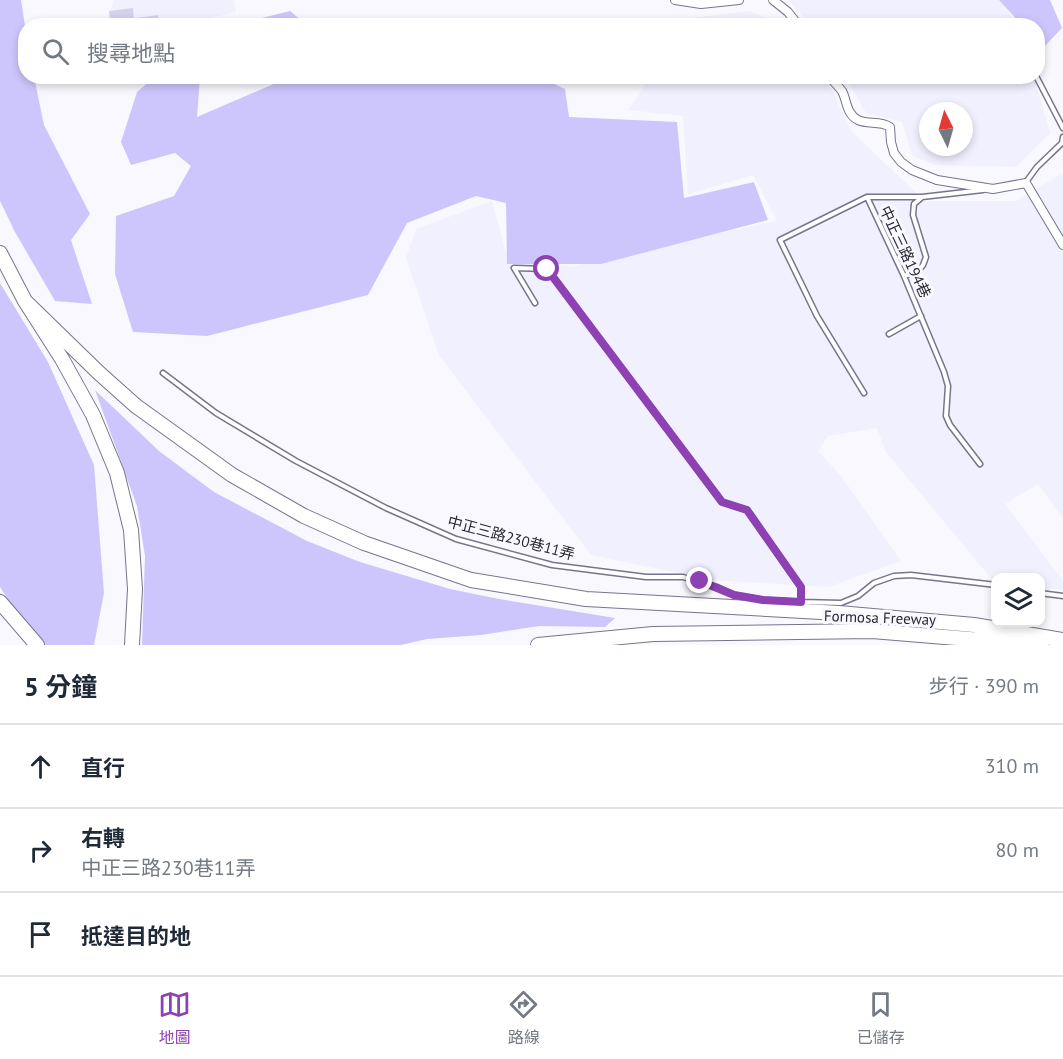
<!DOCTYPE html>
<html lang="zh-TW">
<meta charset="utf-8">
<style>
body{margin:0;font-family:"PT Sans","Noto Sans TC",sans-serif;background:#f2f2f3;color:#1f2937}
.controls{position:absolute;right:18px;bottom:18px;display:grid;overflow:hidden;border-radius:12px;box-shadow:0 3px 9px #0003}
.controls button{width:54px;height:54px;display:grid;place-items:center;padding:0;border:0;border-bottom:2px solid #e0e1e3;background:#fff;color:#1f2937;font:30px sans-serif}
.compass{position:absolute;left:919px;top:102px;width:54px;height:54px;border-radius:50%;background:#fff;box-shadow:0 3px 9px #0003;rotate:355deg}
.stop{position:absolute;width:18px;height:18px;margin:-14px;border:4px solid #8d41b2;border-radius:50%;background:#fff}
.stop.end{background:#8d41b2;border-color:#fff;box-shadow:0 2px 6px #0008}
.list{margin:0;padding:0;list-style:none}
h2{display:flex;justify-content:space-between;align-items:center;height:78px;margin:0;padding:0 24px;font-size:26px}
h2 small{font-size:20px;font-weight:400;color:#747a83}
.list li{display:grid;grid-template-columns:39px 1fr auto;gap:18px;align-items:center;box-sizing:border-box;height:84px;padding:0 24px;border-top:2px solid #e0e1e3}
.list b{display:block;font-size:22px;white-space:nowrap}
.list p{margin:0;font-size:20px;white-space:nowrap;color:#747a83}
.list em{font-size:20px;font-style:normal;color:#747a83}
.icon{flex:none;width:33px;height:33px;fill:none;stroke:currentColor;stroke-width:2;stroke-linecap:round;stroke-linejoin:round}
.map{position:relative;flex:none;width:1063px;height:645px;overflow:hidden}
.search{position:absolute;background:#fff;box-shadow:0 3px 9px #0003;left:18px;right:18px;top:18px;height:66px;display:flex;align-items:center;gap:15px;box-sizing:border-box;padding:0 21px;border-radius:24px;color:#747a83;font-size:22px}
.sheet{height:330px;background:#fff}
nav{display:flex;justify-content:space-around;align-items:center;box-sizing:border-box;height:84px;border-top:2px solid #e0e1e3;background:#fff;font-size:16px;color:#747a83}
nav a{display:grid;justify-items:center;gap:3px}
nav .on{color:#8d41b2}
.map>svg:first-child{display:block}
.built{fill:#f1f0ff;fill-rule:evenodd}
.green{fill:#cdc6fd}
.building{fill:#d5d1ed}
.lines{fill:none;stroke-linecap:round;stroke-linejoin:round}
.service-casing{stroke:#77748d;stroke-width:7}
.minor-casing{stroke:#77748d;stroke-width:10}
.motorway-casing{stroke:#77748d;stroke-width:16}
.service{stroke:#fff;stroke-width:4}
.minor{stroke:#fff;stroke-width:8}
.motorway{stroke:#fff;stroke-width:14}
.route{stroke:#8d41b2;stroke-width:8}
.labels{text-anchor:middle;stroke-width:6;stroke-linejoin:round;paint-order:stroke}
.street-label{font-size:15px;fill:#292833;stroke:#f8f8fe}
</style>
<div class="map">
<svg width="1063" height="645" viewBox="0 0 1063 645">
<rect width="100%" height="100%" fill="#f8f8fe"/>
<path class="built" d="M114 0H234L236 12 178 25H105Z
M788 0H1003L1015 25H811Z
M749 11 784 25H681L685 19Z
M650 77H823L833 92 851 131 925 201H1016L1063 173V518L1038 484 1005 504 1063 581V590L1041 588 1040 578H996L995 583 886 452 877 428 828 436 818 451 841 476 901 561 828 587 712 580 591 555 439 355 406 258 416 229 492 201 508 260 576 267 632 239 686 240 777 221 753 175 688 194 683 116 629 110Z
M846 77H1034L1050 133 1016 167 933 165 912 155 902 122 866 113ZM928 111H964V147H928Z"/>
<path class="green" d="M0 0H21L26 32V76L34 77 44 125 90 214 71 240 92 304 55 301 15 232 0 201Z
M999 0H1050L1062 28 1043 48 1038 42V26L1022 25Z
M290 11 307 25H234Z
M154 77H200L197 117 290 77H539L565 89 569 117 677 122 684 198 754 182 768 220 601 264H507L506 203 476 196 407 223 368 295 207 336 133 332 115 274 116 216 174 196 191 166 175 153 131 165 121 142 137 92Z
M0 283 48 362 94 465 104 593 94 645H37L0 587Z
M95 390 159 451 214 492 307 541 360 562 450 589 499 599 615 618 605 627 539 626 481 635 427 639 401 645H142L145 556 137 506Z"/>
<path class="building" d="M133 8 134 23 111 25 109 11Z
M158 15 159 26H137V18Z"/>
<g class="lines">
<defs>
<path id="service" d="M1036 76 1063 128
M1026 182 1037 167 1062 143 1063 137
M867 197 904 276 944 372 948 386 946 416 950 425 980 464
M904 276 918 271 923 265 926 257 913 215 914 204 921 198
M535 303 514 268 547 269 722 502 747 510 801 587V602
M889 334 921 316
M163 373 216 413 296 461 386 508 456 539 552 565 646 577H683L717 587 734 595 763 600 801 602 841 603 858 596 874 583 894 576 911 575 996 585
M864 393 817 316 780 240 867 197H922L983 190
M1040 593 1063 596"/>
<path id="minor" d="M675 0 701 4 739 0
M773 0 788 12 799 26
M829 76C833 81 838 86 842 91 847 100 846 114 858 120 868 125 880 120 890 127L891 142 894 153 901 162 912 170 937 180 993 189 1026 183 1063 245"/>
<path id="motorway" d="M0 253 25 301 62 359 93 415 117 473 131 530 135 589 132 645
M25 301 99 373 136 406 232 475 304 516 364 543 471 580 586 599 839 613 974 625 1063 640
M0 602 37 645
M538 645 653 634 872 631 1041 645"/>
</defs>
<use href="#service" class="service-casing"/>
<use href="#minor" class="minor-casing"/>
<use href="#motorway" class="motorway-casing"/>
<use href="#service" class="service"/>
<use href="#minor" class="minor"/>
<use href="#motorway" class="motorway"/>
</g>
<g class="lines">
<path class="route" d="M547 269 722 502 747 510 801 587V602L763 600 734 595 700 581"/>
</g>
<g class="labels">
<g class="street-label">
<text transform="translate(905 252) rotate(65)" y="5">中正三路194巷</text>
<text transform="translate(511 538) rotate(15)" y="5">中正三路230巷11弄</text>
<text transform="translate(880 618) rotate(2)" y="5">Formosa Freeway</text>
</g>
</g>
</svg>
<div class="controls">
<button><svg class="icon" aria-label="layers" viewBox="0 0 24 24"><path d="M12 4l9 5-9 5-9-5zM3 14l9 5 9-5"/></svg></button>
</div>
<svg class="compass" viewBox="-18 -18 36 36"><path d="M0-13l5 13h-10z" fill="#e53935"/><path d="M0 13l5-13h-10z" fill="#747a83"/></svg>
<div class="stop" style="left:547px;top:269px"></div>
<div class="stop end" style="left:700px;top:581px"></div>
<div class="search"><svg class="icon" aria-label="search" viewBox="0 0 24 24"><circle cx="10" cy="10" r="6"/><path d="M15 15l6 6"/></svg>搜尋地點</div>
</div>
<section class="sheet">
<h2>5 分鐘<small>步行 · 390 m</small></h2>
<ul class="list">
<li><svg class="icon" aria-label="ahead" viewBox="0 0 24 24"><path d="M12 20V5M6 11l6-6 6 6"/></svg><div><b>直行</b></div><em>310 m</em></li>
<li><svg class="icon" aria-label="right" viewBox="0 0 24 24"><path d="M7 20v-9h11M14 6l5 5-5 5"/></svg><div><b>右轉</b><p>中正三路230巷11弄</p></div><em>80 m</em></li>
<li><svg class="icon" aria-label="arrive" viewBox="0 0 24 24"><path d="M6 21V4h12l-3 4 3 4H6"/></svg><div><b>抵達目的地</b></div></li>
</ul>
</section>
<nav>
<a class="on"><svg class="icon" aria-label="map" viewBox="0 0 24 24"><path d="M3 6l6-2 6 2 6-2v14l-6 2-6-2-6 2zM9 4v14M15 6v14"/></svg>地圖</a>
<a><svg class="icon" aria-label="directions" viewBox="0 0 24 24"><path d="M12 3l9 9-9 9-9-9zM9 14v-3h6M13 9l2 2-2 2"/></svg>路線</a>
<a><svg class="icon" aria-label="saved" viewBox="0 0 24 24"><path d="M7 4h10v16l-5-4-5 4z"/></svg>已儲存</a>
</nav>
